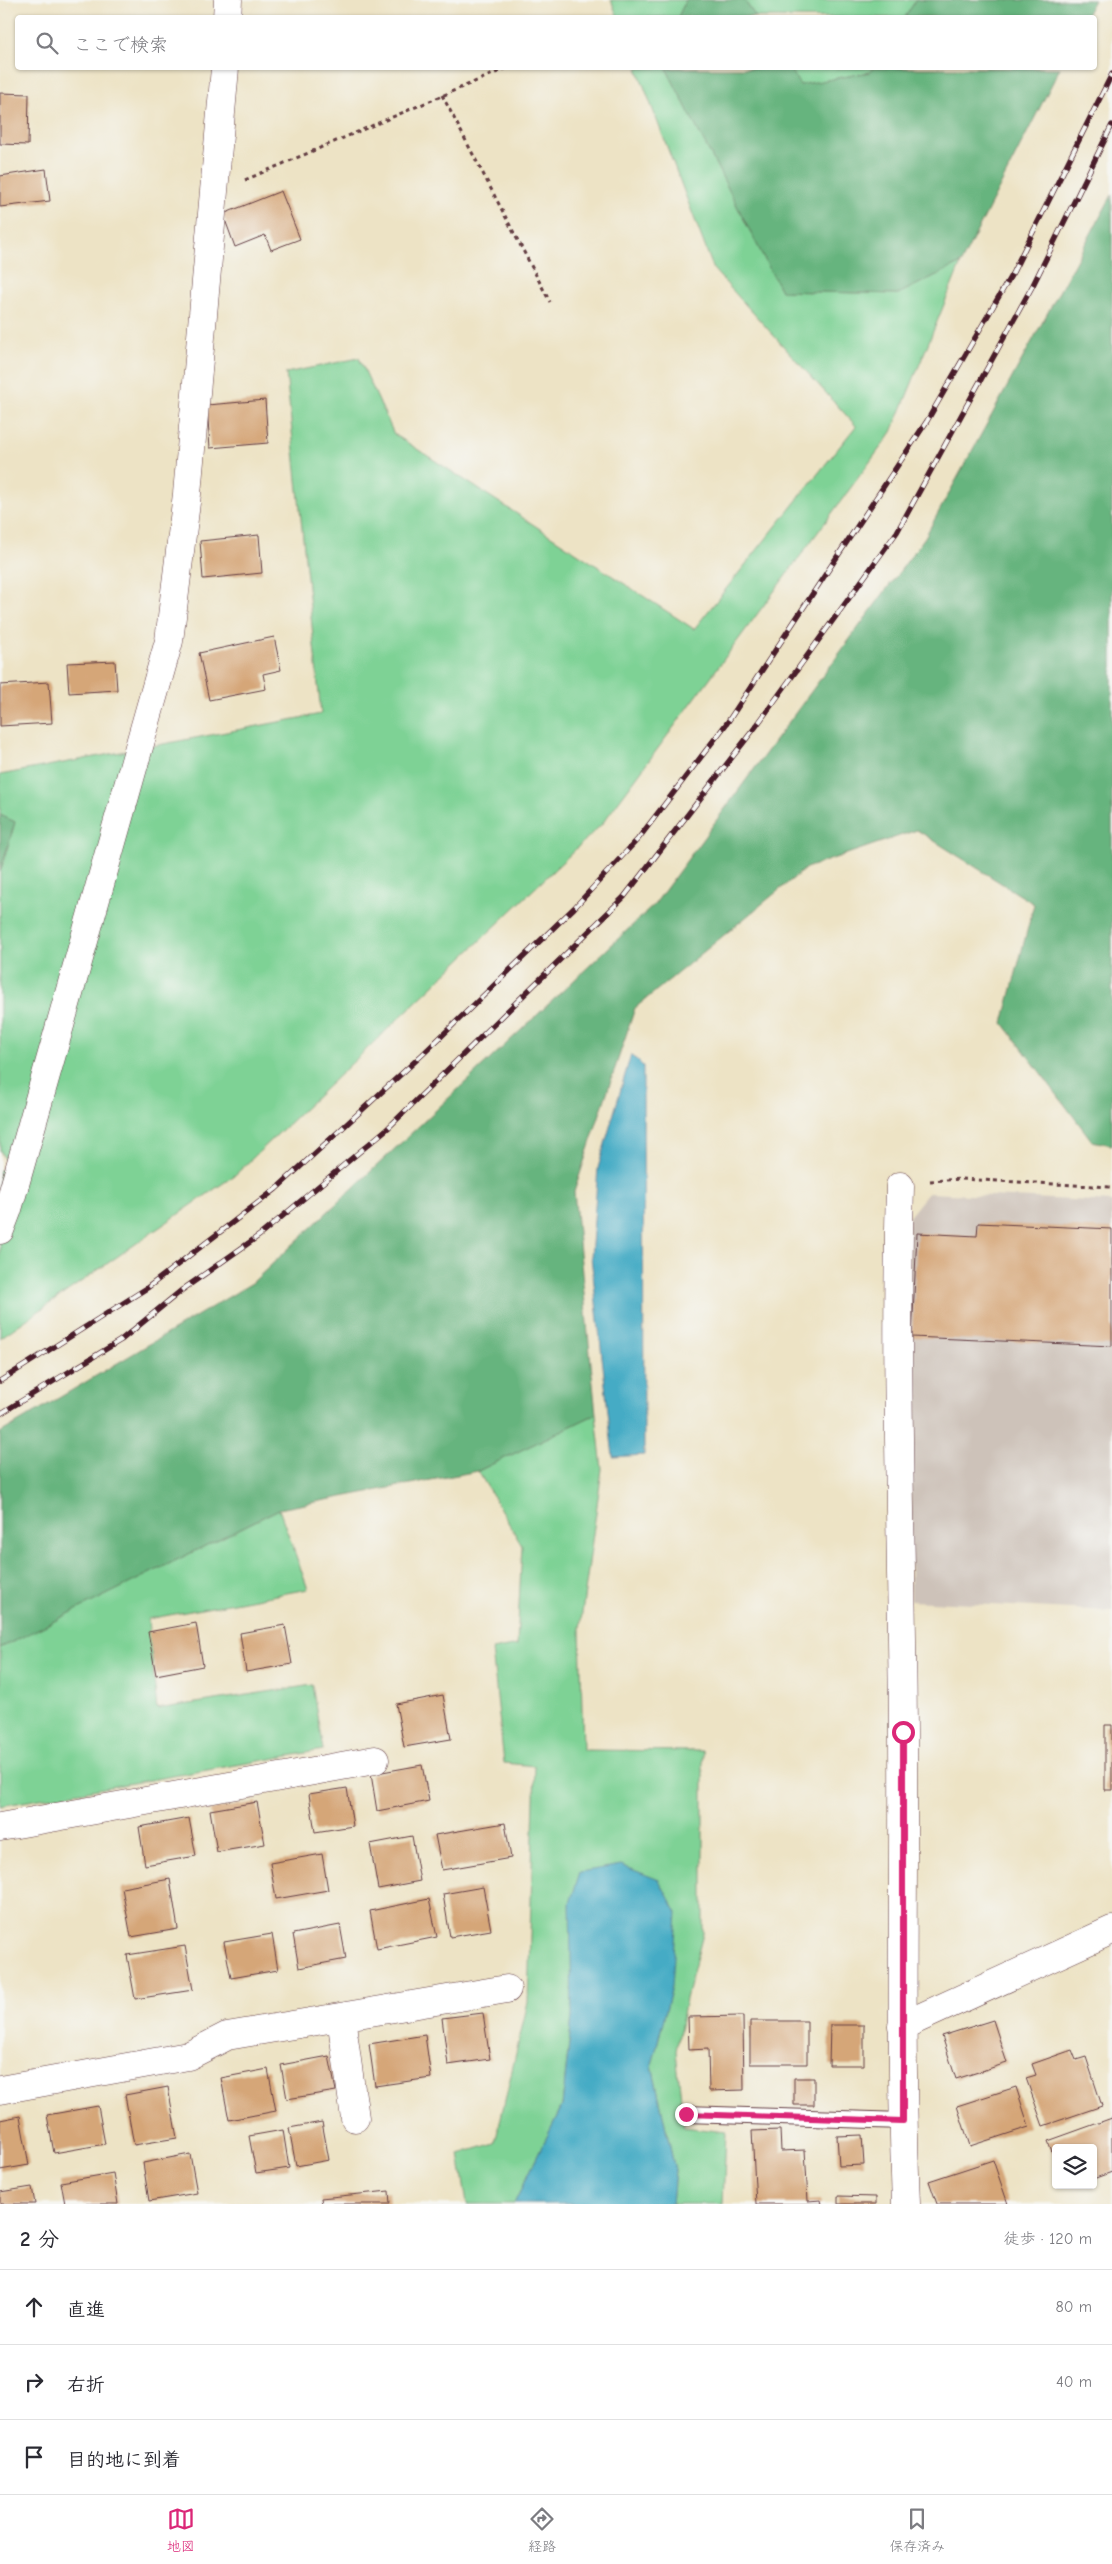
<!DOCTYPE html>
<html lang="ja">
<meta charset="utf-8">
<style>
body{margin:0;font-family:"Comic Neue","Klee One",sans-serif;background:#f2f2f3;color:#2b2b33}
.controls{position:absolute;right:15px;bottom:15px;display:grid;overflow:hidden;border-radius:5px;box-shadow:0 1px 4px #0004}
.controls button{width:45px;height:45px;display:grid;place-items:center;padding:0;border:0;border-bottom:1px solid #e1e1e2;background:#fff;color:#2b2b33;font:25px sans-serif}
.stop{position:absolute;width:15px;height:15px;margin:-11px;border:4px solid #db2777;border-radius:50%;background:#fff}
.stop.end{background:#db2777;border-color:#fff;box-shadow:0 1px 5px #0008}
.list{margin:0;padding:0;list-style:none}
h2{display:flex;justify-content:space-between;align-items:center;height:65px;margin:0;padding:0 20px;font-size:21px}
h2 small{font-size:16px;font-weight:400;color:#7c7c81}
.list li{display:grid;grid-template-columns:32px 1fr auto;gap:15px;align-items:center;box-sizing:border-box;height:75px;padding:0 20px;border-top:1px solid #e1e1e2}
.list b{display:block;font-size:19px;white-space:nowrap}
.list em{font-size:16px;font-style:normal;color:#7c7c81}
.icon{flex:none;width:28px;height:28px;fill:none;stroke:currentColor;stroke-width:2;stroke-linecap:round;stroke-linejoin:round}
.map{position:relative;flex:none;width:1112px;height:2204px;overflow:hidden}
.search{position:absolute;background:#fff;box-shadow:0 1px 4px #0004;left:15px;right:15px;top:15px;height:55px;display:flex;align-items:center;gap:12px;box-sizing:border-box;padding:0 18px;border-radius:5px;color:#7c7c81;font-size:19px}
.sheet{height:290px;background:#fff}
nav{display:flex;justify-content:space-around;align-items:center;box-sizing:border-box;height:70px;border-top:1px solid #e1e1e2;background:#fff;font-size:14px;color:#7c7c81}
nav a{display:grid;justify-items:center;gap:2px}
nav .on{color:#db2777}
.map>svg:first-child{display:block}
.industrial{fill:#cdc2b9}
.green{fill:#7ed295;stroke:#647860}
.forest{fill:#66b47e;stroke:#586a54}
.water{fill:#45abc5;stroke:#486578}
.building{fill:#d5a678}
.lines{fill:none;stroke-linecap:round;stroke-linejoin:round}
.service-casing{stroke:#623c42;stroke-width:18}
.minor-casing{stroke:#623c42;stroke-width:29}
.path{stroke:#623c42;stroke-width:3;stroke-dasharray:4 4;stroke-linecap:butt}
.service{stroke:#fff;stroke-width:16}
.minor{stroke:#fff;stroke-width:28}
.rail-casing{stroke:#4a1f2b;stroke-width:5.5}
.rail{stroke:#f6f6f2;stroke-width:4;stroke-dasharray:11;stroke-linecap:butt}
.route{stroke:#db2777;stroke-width:6}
</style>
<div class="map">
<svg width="1112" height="2204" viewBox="0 0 1112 2204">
<rect width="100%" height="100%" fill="#f6f6f2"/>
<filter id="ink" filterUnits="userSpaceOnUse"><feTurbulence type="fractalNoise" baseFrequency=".02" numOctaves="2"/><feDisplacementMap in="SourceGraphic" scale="10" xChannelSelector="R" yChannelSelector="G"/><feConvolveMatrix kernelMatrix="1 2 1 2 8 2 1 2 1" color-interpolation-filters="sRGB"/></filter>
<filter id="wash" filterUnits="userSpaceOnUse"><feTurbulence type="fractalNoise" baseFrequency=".0096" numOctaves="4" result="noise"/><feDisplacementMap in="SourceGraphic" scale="20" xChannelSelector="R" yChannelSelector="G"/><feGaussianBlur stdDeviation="1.12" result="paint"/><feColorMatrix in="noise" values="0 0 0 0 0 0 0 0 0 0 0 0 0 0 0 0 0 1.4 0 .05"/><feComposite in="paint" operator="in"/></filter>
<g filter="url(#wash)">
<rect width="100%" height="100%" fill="#ede3c5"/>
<path class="industrial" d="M928 1193 1112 1202V1611L911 1601 908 1218Z"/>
<path class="green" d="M611 0H686L678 17 618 18Z
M744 0H916L905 18 756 17Z
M637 68H666L781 291 898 294 961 263 892 432 602 824 235 1175 0 1338V1170L8 1167 0 1150V873L15 822 0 815V775L321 714 286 373 359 358 394 434 694 629 856 426 714 270Z
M789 68H873L871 72 800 85Z
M596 1414 602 1469 580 1628 583 1750 703 1751V1934L686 1999 676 2051 684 2127 726 2132 723 2204H672L675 2170 652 2065 672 1986 572 2017 562 2106 514 2204H467L459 2154 495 2143 528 2002 535 1766 504 1763 492 1650 517 1645 522 1546 478 1471Z
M279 1509 308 1589 148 1619 157 1709 312 1685 323 1750 0 1806V1648Z"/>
<path class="forest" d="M686 0H744L756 17H678Z
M916 0H1094L1085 17H905Z
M666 68H789L800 85 870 72 873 68H1060L961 263 898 294 781 291Z
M1112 195V1145L1092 1141 1003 1023 1034 904 917 830 806 868 635 1008 574 1192 596 1414 478 1471 279 1509 0 1648V1433L252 1283 654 905 925 537Z
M0 815 15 822 0 872Z"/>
<path class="water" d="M631 1054 643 1066 644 1455 613 1457 591 1257 598 1168Z
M621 1865 659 1880 677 1913 672 1986 652 2065 675 2170 672 2204H514L562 2106 572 2017 570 1903 580 1872Z"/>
<g id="blocks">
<path class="building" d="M0 93 29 94 28 145 0 144Z
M46 169 50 201 0 207V176Z
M281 191 300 239 271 250 265 235 235 247 223 214Z
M265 400 268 443 210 448 207 405Z
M259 535 262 573 203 579 200 541Z
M274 637 281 670 263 674 266 689 209 700 199 653Z
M115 661 117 690 69 693 67 663Z
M49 682 52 723 0 726V685Z
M978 1223 1112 1229V1346L912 1337 917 1233 977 1236Z
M196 1623 203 1666 156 1675 148 1632Z
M285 1625 292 1664 246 1672 240 1633Z
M443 1695 451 1739 404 1747 396 1704Z
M1105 1725H1112V1790H1105Z
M422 1765 429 1801 377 1811 371 1774Z
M347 1788 353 1826 315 1832 309 1794Z
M257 1802 265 1844 217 1852 210 1810Z
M189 1818 196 1856 145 1865 139 1827Z
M505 1823 511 1858 442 1870 435 1835Z
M412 1836 420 1881 378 1889 370 1844Z
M322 1854 328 1890 276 1899 270 1863Z
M170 1879 178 1929 131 1937 122 1888Z
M483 1887 491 1930 450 1937 443 1894Z
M429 1899 437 1937 377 1949 370 1911Z
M340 1925 346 1959 299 1968 293 1934Z
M272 1934 278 1970 231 1978 224 1942Z
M185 1946 193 1990 135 1999 127 1955Z
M483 2013 490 2059 448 2065 442 2018Z
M743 2016 744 2090 709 2091 708 2049 689 2050 688 2017Z
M993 2020 1007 2063 956 2079 942 2036Z
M750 2021H807V2064H750Z
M830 2025H864V2065H829Z
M425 2035 431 2078 375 2086 369 2044Z
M1072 2050 1076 2060 1086 2057 1102 2106 1043 2126 1026 2078 1036 2075 1032 2064Z
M329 2056 336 2091 287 2099 281 2065Z
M268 2069 276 2111 229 2120 221 2078Z
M794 2078H814V2105H794Z
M168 2087 177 2138 134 2145 125 2095Z
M1016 2087 1029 2127 970 2146 957 2106Z
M98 2106 105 2144 54 2153 47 2115Z
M20 2116 29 2165 0 2170V2120Z
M1112 2118V2172L1093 2179V2148H1056V2162L1048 2141Z
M322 2122 329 2160 296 2166 289 2128Z
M283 2130 289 2168 256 2173 249 2136Z
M780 2130 781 2151 805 2150 808 2201 821 2200 822 2204H756L752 2131Z
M862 2135 864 2165 839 2166 837 2136Z
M190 2154 197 2193 149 2201 143 2163Z
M993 2160 1008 2204H937L929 2181Z
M113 2173 118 2204H65L61 2182Z
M32 2187 35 2204H0V2192Z
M389 2191 390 2204H322L321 2198Z
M838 2196 876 2197V2204H838Z"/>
</g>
</g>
<g filter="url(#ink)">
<use href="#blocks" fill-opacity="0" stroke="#623c42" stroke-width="1"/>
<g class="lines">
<defs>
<path id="service" d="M686 2114 903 2121"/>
<path id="minor" d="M227 18 228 0
M900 1186C895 1368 902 1551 903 1733 904 1890 900 2047 906 2204
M0 1230 8 1209 169 641 187 494 225 68
M0 1827 375 1760
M341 2017 355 2118
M902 2026 1112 1930
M0 2090 188 2056 227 2036 507 1989"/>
</defs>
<use href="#service" class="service-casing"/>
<use href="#minor" class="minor-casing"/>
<path class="path" d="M442 95 550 302
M245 180 507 68
M930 1181 960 1179 1112 1187"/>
<use href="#service" class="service"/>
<use href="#minor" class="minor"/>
<defs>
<path id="rail" d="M0 1381 147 1288 276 1189 423 1054 574 908 638 839 727 723 927 421 1013 272 1112 74
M0 1414 121 1340 182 1290 260 1235 388 1128 624 897 757 725 897 532 1033 285 1112 125"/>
</defs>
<use href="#rail" class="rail-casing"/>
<use href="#rail" class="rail"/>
</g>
</g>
<g class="lines" filter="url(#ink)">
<path class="route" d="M686 2114 903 2121V1732"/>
</g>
</svg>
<div class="controls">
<button><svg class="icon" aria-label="layers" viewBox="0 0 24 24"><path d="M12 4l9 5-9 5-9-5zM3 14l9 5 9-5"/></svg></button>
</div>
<div class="stop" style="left:903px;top:1732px"></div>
<div class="stop end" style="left:686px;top:2114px"></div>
<div class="search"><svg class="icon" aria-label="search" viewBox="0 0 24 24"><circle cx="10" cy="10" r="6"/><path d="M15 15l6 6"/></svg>ここで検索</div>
</div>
<section class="sheet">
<h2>2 分<small>徒歩 · 120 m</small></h2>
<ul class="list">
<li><svg class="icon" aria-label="ahead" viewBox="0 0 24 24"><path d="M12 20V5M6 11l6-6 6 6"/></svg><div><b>直進</b></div><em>80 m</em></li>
<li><svg class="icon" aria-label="right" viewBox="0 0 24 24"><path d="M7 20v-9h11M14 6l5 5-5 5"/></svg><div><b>右折</b></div><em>40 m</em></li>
<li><svg class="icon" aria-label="arrive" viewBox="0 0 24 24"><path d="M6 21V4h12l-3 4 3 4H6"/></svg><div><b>目的地に到着</b></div></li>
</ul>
</section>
<nav>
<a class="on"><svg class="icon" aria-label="map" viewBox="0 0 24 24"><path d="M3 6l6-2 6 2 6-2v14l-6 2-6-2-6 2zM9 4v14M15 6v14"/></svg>地図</a>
<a><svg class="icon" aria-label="directions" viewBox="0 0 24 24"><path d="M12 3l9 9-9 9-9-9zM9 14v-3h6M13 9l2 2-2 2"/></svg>経路</a>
<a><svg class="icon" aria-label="saved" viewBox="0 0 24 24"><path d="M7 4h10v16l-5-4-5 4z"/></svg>保存済み</a>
</nav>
